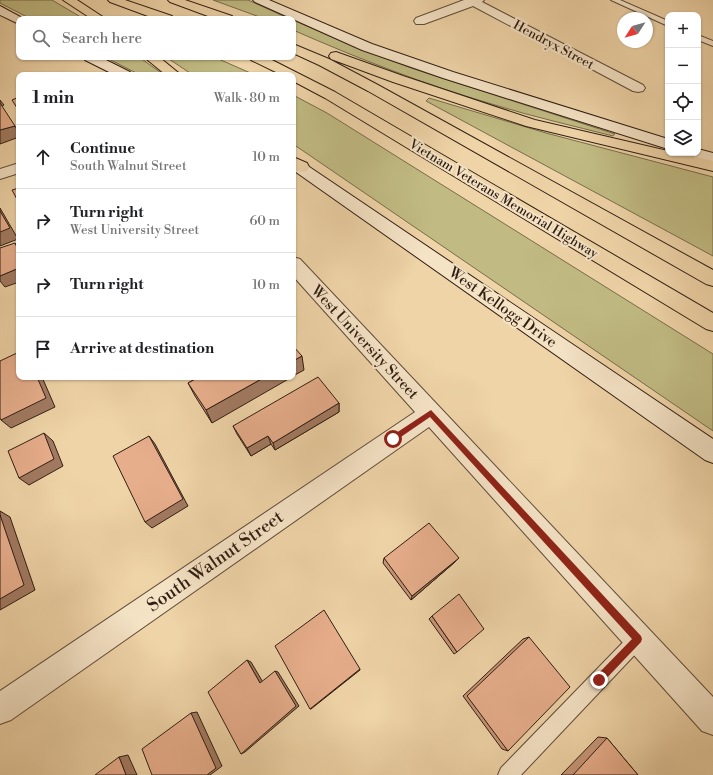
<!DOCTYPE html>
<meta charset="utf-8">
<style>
body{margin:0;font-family:"Libre Bodoni",serif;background:#f6f6f6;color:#202124}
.controls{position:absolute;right:12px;top:12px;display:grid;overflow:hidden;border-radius:8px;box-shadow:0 1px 3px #0004}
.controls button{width:36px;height:36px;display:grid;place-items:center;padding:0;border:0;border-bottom:1px solid #e0e0e0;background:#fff;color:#202124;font:20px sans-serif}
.compass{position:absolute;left:617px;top:12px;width:36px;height:36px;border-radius:50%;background:#fff;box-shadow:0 1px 3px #0004;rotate:234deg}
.stop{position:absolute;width:12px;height:12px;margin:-9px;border:3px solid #8f2418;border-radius:50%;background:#fff}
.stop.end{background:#8f2418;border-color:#fff;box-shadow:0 1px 4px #0008}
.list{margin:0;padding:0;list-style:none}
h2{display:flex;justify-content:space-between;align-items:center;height:52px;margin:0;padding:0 16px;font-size:17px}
h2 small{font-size:13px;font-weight:400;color:#757577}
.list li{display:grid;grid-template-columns:26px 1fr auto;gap:12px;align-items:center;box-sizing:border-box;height:64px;padding:0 16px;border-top:1px solid #e0e0e0}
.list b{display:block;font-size:15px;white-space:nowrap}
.list p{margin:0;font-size:13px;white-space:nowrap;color:#757577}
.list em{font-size:13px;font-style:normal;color:#757577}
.icon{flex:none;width:22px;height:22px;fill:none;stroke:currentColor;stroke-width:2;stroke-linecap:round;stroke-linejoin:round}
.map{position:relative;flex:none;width:713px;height:775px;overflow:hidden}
.search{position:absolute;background:#fff;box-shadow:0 1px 3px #0004;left:16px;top:16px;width:280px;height:44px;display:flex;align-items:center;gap:10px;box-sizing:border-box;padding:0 14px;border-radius:8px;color:#757577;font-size:15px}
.panel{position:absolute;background:#fff;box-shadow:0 1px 3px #0004;left:16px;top:72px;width:280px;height:308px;border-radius:8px}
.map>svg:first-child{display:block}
.green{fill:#c1bb83;stroke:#786c4a}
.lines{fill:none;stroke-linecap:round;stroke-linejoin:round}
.lane-casing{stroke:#604c38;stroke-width:2}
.street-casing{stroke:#604c38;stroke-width:2}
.secondary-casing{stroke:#301e12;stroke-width:2}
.highway-casing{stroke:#301e12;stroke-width:2}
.lane{fill:#f5e3c6;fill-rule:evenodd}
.street{fill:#f5e3c6;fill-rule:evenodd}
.secondary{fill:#f5e3c6;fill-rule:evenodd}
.highway{fill:#efd4a8;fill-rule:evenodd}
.wall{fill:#c79678;stroke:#301e12}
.shaded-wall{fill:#a27a62;stroke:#301e12}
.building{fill:#e7ae8c;stroke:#301e12}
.route{fill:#8f2418}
.labels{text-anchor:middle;stroke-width:4;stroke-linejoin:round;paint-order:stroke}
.far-street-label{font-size:13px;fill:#301e12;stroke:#f5e3c6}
.street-label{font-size:15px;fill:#301e12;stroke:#f5e3c6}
.near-street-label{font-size:18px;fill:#301e12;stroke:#f5e3c6}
</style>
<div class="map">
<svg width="713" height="775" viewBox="0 0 713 775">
<rect width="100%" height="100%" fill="#efd4a8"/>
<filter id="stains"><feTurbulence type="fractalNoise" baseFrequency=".005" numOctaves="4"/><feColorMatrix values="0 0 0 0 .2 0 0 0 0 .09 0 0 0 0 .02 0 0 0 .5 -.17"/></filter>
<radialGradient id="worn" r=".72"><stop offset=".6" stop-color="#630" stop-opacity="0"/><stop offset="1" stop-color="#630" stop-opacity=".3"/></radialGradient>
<path class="green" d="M0 0H52L84 19H31L0 3Z
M213 0H248L290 19H265Z
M293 20 360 49 414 69 615 134 613 136C574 126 534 117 495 105 426 85 359 59 293 30Z
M105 57H139L164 75H140Z
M166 57H214L255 75H193Z
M293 95 327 113 713 354V431L293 144Z
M429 98 546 133 713 177V256L426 101Z"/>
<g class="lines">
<defs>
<path id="lane" d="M611 0H620L668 21V26Z
M698 35 713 41V46L698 40Z
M638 631 644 633 646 639 644 645 521 775H498L501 768 632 633Z"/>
<path id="street" d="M464 0H484L482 2 643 85 645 88 643 91 638 92 633 91 473 6 424 24H416L414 21 416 18Z
M19 163V173L0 179V169Z
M293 257 300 259 713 697V735L702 731 429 427 11 720 0 724V691L415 412 293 276Z"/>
<path id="secondary" d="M253 0H269L372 44 453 72 668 139V149L443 78 362 50 255 2Z
M0 6 24 19H19V24L0 15Z
M83 57H100L130 72 132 75H115L85 60Z
M698 149 713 153V163L691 156 689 153H698Z
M293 158 299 160 713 439V463L705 460 293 170Z"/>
<path id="highway" d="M63 0H77L106 19H92Z
M108 0H125L172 16 174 19H156L110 2Z
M168 0H185L232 16 234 19H216L170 2Z
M293 44 329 59 378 85 713 270V286L706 284 368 91 319 65 293 53Z
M336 52 403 76 535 120 668 151V153H679L713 161V171L526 126 393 82 331 59 329 56 331 53Z
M144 57H159L181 75H166Z
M249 57H266L335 92 713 313V331L706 329 325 98 293 81V75H282L251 60Z
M293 157 307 163 309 167 307 171 301 172 293 169Z"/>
</defs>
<use href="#lane" class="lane-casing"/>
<use href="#street" class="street-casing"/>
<use href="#secondary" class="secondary-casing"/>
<use href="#highway" class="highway-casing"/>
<use href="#lane" class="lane"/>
<use href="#street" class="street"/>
<use href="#secondary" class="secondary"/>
<use href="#highway" class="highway"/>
</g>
<path class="wall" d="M199 377 212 423 195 396 188 383Z
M339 403V412L275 450 271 444 251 456 237 434 233 426Z
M384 558H459L455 562 411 600 383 563Z
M432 616 457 652 454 654 429 619Z
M529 637 508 751 502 749 463 696 523 639Z
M598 737 607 738 638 775H561Z"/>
<path class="shaded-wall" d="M0 100 4 105 0 107Z
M15 126 19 133V137L0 144V130Z
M0 208 18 239 0 246Z
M15 243 19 249V252Z
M19 268V282L5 287 0 281V276Z
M302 356 304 370 293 376V361Z
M37 377H42L55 407 11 428 1 420Z
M265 377H292L212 423 206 410Z
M339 403V412L275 450 273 443Z
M44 433 53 441 63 466 29 485 19 478Z
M149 436 155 444 188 506 152 528 145 522Z
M268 436 271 444 251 456 247 448Z
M0 511 10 517 35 590 0 610Z
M459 558 455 562 411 600 412 596Z
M247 660 251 662 264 684 260 683Z
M360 669V670L311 709H310Z
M275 671 278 672 299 706 245 752 241 754Z
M197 712 222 766 210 775H207L191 713Z
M128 755 137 775H126L119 757Z"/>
<path class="building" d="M19 97V111L12 100Z
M0 103 15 126 0 130Z
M19 188V203L12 190Z
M0 211 10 228 0 232Z
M15 243 19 252V268L0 276V248Z
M293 346 302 356 293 361Z
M19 352V377H37L46 398 1 420 0 418V361Z
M199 377H265L206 410 188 383Z
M318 377 339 403 273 443 268 436 247 448 233 426Z
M44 433 54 459 19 478 8 451Z
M149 436 183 499 145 522 113 456Z
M0 515 24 585 0 599Z
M429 523 459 558 412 596 384 558Z
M459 594 484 629 457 652 432 616Z
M324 610 360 669 310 709 275 646Z
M529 637 570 687 508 751 467 696Z
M247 660 260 683 275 671 296 706 241 754 208 692Z
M191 713 216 768 207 775H152L142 749Z
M607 738 638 775H573Z
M119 757 126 775H95Z"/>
<path class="route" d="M431 410 641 636 642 639 641 642 602 683 599 685 595 683 594 680 595 677 632 639 430 417 395 441H390V437Z"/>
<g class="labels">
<g class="far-street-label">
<text transform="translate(554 44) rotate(28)" y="5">Hendryx Street</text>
<text transform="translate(504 198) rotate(31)" y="5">Vietnam Veterans Memorial Highway</text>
</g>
<g class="street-label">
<text transform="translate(503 307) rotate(35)" y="5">West Kellogg Drive</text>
<text transform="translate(365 342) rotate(47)" y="5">West University Street</text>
</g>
<g class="near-street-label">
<text transform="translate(215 561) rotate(-35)" y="6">South Walnut Street</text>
</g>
</g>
<rect width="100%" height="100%" filter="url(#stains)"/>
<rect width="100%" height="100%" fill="url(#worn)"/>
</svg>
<div class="controls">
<button>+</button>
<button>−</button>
<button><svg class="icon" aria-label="locate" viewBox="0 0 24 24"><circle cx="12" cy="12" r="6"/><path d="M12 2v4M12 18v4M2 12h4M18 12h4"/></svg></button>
<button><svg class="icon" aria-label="layers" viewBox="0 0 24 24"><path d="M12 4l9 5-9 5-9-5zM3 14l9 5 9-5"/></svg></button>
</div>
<svg class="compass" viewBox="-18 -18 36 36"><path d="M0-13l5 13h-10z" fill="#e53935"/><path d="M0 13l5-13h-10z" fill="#757577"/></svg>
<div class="stop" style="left:393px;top:439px"></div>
<div class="stop end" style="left:599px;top:680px"></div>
<div class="search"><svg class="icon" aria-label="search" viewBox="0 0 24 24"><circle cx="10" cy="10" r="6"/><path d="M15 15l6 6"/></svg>Search here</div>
<section class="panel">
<h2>1 min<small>Walk · 80 m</small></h2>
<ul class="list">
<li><svg class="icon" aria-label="ahead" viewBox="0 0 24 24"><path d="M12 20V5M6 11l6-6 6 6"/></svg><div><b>Continue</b><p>South Walnut Street</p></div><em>10 m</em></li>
<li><svg class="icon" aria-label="right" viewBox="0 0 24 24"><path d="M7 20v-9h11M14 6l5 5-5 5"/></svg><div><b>Turn right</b><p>West University Street</p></div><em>60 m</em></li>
<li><svg class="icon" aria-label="right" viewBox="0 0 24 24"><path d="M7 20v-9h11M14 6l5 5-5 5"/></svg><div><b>Turn right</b></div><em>10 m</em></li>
<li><svg class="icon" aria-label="arrive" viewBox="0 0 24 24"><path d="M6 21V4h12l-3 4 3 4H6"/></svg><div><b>Arrive at destination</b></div></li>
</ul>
</section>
</div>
